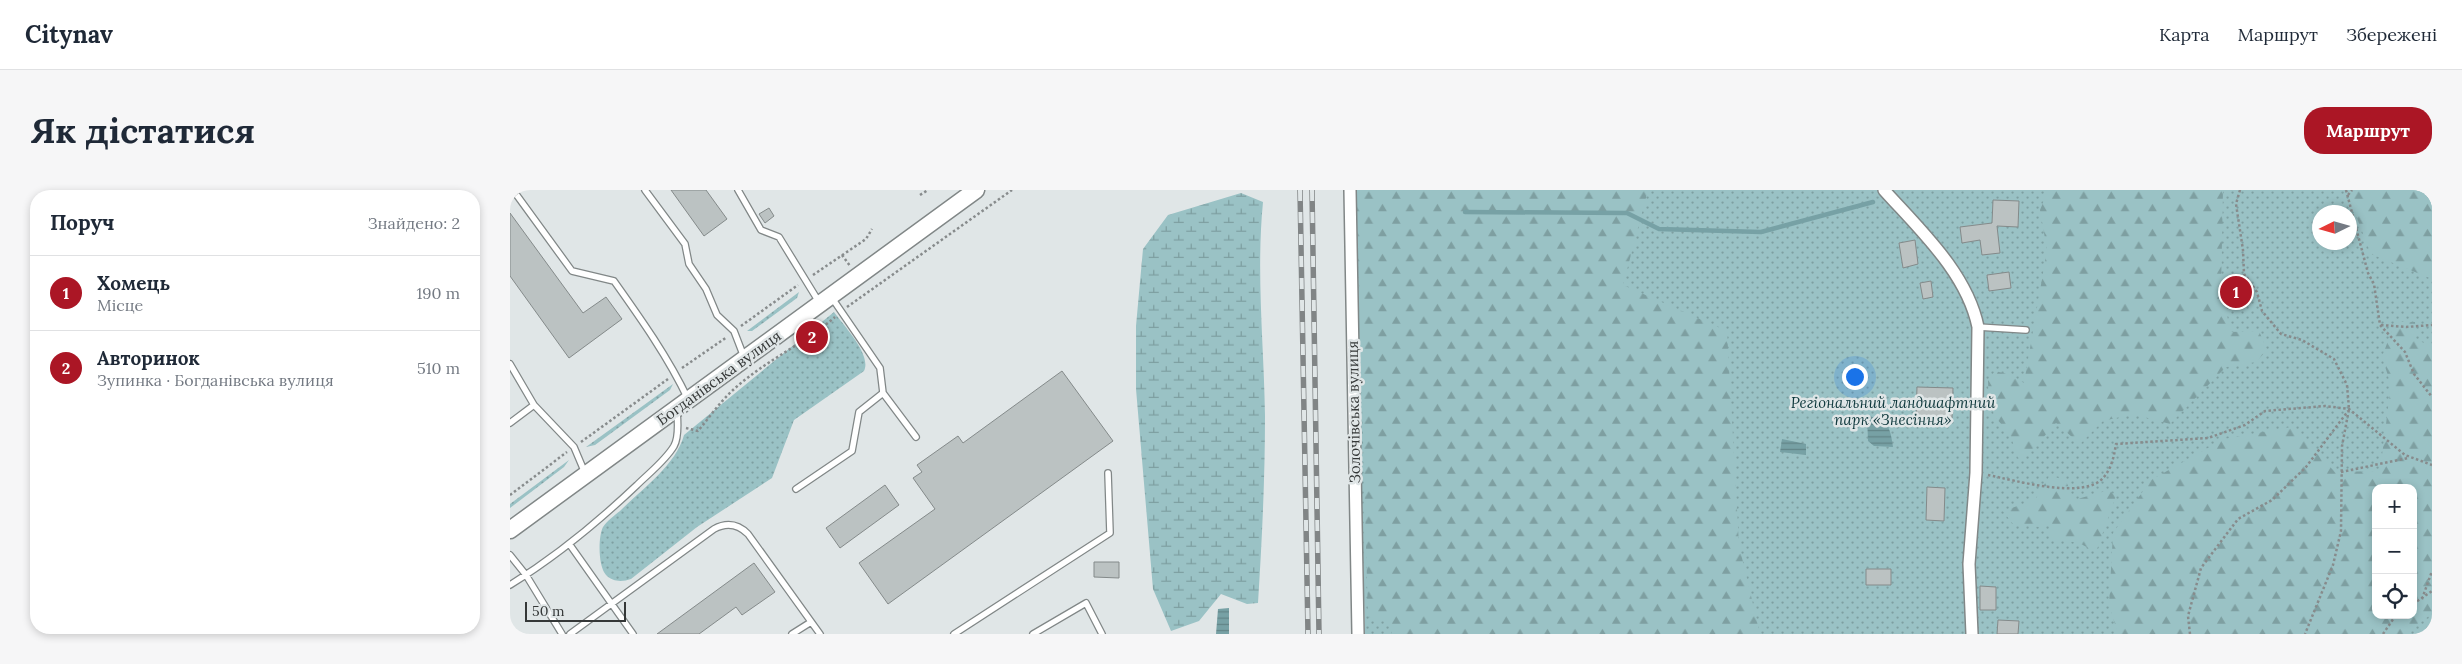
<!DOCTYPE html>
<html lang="uk">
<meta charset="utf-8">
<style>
body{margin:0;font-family:Lora,serif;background:#f6f6f7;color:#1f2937}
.controls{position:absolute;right:15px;bottom:15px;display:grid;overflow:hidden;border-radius:10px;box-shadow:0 2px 8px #0003}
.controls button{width:45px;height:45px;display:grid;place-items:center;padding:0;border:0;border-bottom:1px solid #e0e1e3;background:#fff;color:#1f2937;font:25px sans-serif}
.compass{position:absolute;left:1802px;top:15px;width:45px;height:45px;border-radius:50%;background:#fff;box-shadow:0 2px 8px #0003;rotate:265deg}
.scale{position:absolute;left:15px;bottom:12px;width:101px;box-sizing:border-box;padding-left:5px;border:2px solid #353838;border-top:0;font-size:14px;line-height:18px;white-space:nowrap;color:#353838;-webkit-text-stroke:4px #e0e6e7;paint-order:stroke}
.you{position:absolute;left:1344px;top:186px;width:18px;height:18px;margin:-12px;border:4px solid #fff;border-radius:50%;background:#1a73e8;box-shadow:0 0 0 8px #1a73e833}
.badge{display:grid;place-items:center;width:32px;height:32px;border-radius:50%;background:#ab1625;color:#fff;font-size:16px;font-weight:700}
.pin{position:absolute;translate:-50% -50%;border:2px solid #fff;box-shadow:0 1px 5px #0006}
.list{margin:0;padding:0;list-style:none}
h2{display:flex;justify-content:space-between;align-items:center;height:65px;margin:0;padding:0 20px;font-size:21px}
h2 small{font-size:16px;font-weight:400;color:#747a83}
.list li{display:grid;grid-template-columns:32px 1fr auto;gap:15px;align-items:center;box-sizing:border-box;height:75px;padding:0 20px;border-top:1px solid #e0e1e3}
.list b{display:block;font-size:19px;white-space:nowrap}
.list p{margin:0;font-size:16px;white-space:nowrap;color:#747a83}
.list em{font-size:16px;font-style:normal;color:#747a83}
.icon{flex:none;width:28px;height:28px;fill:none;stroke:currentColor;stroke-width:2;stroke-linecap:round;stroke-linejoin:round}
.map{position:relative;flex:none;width:1922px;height:444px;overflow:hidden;border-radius:20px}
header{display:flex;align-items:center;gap:30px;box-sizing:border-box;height:70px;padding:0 25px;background:#fff;border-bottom:1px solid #e0e1e3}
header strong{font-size:24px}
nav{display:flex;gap:28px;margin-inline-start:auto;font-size:18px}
.intro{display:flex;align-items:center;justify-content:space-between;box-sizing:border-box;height:120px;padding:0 30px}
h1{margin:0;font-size:35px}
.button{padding:12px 22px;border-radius:20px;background:#ab1625;color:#fff;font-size:18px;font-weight:700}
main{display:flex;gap:30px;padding:0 30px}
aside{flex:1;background:#fff;border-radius:20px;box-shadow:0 2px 8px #0003}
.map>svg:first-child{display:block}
.green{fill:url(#green-dots);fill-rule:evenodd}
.forest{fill:url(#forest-firs);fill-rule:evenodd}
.wetland{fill:url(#wetland-marsh)}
.water{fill:url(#water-rules)}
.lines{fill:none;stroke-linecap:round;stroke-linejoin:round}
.stream{stroke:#77a1a5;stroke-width:4.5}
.building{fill:#bbc2c2;stroke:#848a8a}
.lane-casing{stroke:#818787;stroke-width:8}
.street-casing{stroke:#818787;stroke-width:14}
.secondary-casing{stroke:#818787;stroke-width:19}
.path{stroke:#878b8c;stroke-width:2.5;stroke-dasharray:2.5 2.5;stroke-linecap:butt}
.lane{stroke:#fff;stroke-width:5.5}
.street{stroke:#fff;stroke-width:11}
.secondary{stroke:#fff;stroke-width:16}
.rail-casing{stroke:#818586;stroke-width:5.5}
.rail{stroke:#e0e6e7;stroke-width:4;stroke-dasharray:11;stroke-linecap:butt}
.labels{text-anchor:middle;stroke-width:5;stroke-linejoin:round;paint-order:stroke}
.street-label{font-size:15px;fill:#353838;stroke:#e0e6e7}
.park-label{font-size:15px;font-style:italic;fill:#0e383c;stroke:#e0e6e7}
</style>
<header>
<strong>Citynav</strong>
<nav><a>Карта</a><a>Маршрут</a><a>Збережені</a></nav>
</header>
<div class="intro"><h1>Як дістатися</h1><a class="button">Маршрут</a></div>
<main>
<aside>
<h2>Поруч<small>Знайдено: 2</small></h2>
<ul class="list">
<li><span class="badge">1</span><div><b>Хомець</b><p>Місце</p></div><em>190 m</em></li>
<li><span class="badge">2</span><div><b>Авторинок</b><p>Зупинка · Богданівська вулиця</p></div><em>510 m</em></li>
</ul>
</aside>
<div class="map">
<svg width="1922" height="444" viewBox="0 0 1922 444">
<defs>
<pattern id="green-dots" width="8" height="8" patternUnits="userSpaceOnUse" patternTransform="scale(1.25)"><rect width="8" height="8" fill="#9ac2c5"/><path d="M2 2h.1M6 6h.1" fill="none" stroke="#7e9fa1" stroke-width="1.8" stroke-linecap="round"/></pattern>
<pattern id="forest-firs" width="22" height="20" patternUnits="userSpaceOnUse" patternTransform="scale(1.25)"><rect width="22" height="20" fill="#9ac2c5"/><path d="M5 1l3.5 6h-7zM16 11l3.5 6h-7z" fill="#7e9fa1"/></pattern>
<pattern id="wetland-marsh" width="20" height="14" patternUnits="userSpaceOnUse" patternTransform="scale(1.25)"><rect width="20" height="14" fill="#9ac2c5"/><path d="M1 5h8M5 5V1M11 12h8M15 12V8" fill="none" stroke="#7e9fa1"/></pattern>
<pattern id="water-rules" width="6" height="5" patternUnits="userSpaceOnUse" patternTransform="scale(1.25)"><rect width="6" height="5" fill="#77a1a5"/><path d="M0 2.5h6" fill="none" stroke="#628487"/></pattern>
</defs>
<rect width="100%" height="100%" fill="#e0e6e7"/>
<path class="green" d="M843 0H1922V444H855ZM1810 22H1840V52H1810ZM1866 298H1903V425H1866Z
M289 102 287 108 242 141H237Z
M324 122C334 136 362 165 354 181L284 230 262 288 187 337 121 389C112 392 103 392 96 385 88 376 88 347 93 337 97 331 105 325 110 321 132 299 166 275 174 245Z
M163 194 160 200 85 255 76 257Z
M59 270 54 277 0 318V314Z"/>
<path class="forest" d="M846 0H1138L1113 95 1217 141 1229 355 1250 444H882L880 432 858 427Z
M1538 0H1713L1711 101 1721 142 1749 141 1757 160 1746 172 1716 177 1660 234 1623 224 1593 231 1570 254 1546 233 1524 258 1508 268 1500 244 1485 227 1479 210 1478 191 1485 181 1501 185 1514 193 1537 60 1530 20Z
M1836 0H1922V89L1861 64Z
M1885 132H1905L1906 149 1922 157V424L1893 444H1608L1599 415 1603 343 1641 290 1714 249 1781 237 1825 282 1870 281 1881 195 1872 167ZM1866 298H1903V425H1866Z
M1540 285 1556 291 1564 310 1599 300 1606 306 1586 362 1569 353 1541 348 1539 333 1530 337 1503 334 1493 321 1525 310Z"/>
<path class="wetland" d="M731 3 753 12C746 83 754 155 755 226 755 288 752 350 748 413L737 414 711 404 689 431 661 441 643 399 626 199V136L633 59 658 25Z"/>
<path class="water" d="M1357 225C1378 232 1380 235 1383 257L1364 256 1358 251Z
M1272 249 1296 254V265L1270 262Z
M719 418V444H706L708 419Z"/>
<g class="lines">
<path class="stream" d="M955 22 1117 23 1149 39 1251 42 1363 12"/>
</g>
<path class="building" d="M161 0H196L217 29 194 46Z
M1483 10 1509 11 1508 37 1487 36 1490 63 1472 65 1470 50 1452 53 1450 37 1482 33Z
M259 18 264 26 255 33 249 24Z
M0 23 73 123 96 107 112 129 59 168 0 86Z
M1405 50 1408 74 1393 78 1389 53Z
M1499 82 1501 98 1479 101 1477 85Z
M1421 91 1423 107 1413 109 1410 93Z
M552 181 603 251 378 414 349 373 425 319 403 288 412 282 407 275 448 246 453 253Z
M1407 197 1443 198 1442 228 1406 227Z
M375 295 389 315 330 358 316 338Z
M1417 297 1435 298 1434 331 1416 330Z
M584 372H609V388L584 387Z
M244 373 265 402 232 425 226 417 189 444H147Z
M1356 379H1381V395H1356Z
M1470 396 1486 397V420H1470Z
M1488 430 1509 431 1508 444H1487Z"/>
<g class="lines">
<defs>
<path id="lane" d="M3 0 62 81 104 91C131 129 158 167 178 209
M135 0 175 54 179 74 196 99 207 125 224 141 234 167
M228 0 251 40 269 47 309 112
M1468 137 1516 140
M0 174 24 215 64 257 75 283
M373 203 406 247
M0 233 24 215
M286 299 342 261 349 222 373 203 370 178 322 108
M60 355 123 444
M0 365 16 385 52 444
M0 395C47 366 87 333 127 295 139 283 155 271 164 256 169 247 168 233 167 222
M60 444 204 339C217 332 228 334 238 344L310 444
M282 444 301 432
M444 444 600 343 598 283
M523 444 576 413 592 444"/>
<path id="street" d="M840 0 848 444
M1374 0C1410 40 1457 83 1468 137L1466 283 1459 374 1462 444"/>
<path id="secondary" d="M0 340 466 0"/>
</defs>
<use href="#lane" class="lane-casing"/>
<use href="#street" class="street-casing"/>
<use href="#secondary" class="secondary-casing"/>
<path class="path" d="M1730 0 1726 14 1733 60 1734 84 1747 102 1752 121 1771 144 1792 150 1824 169 1837 195 1839 219 1832 256 1831 341 1823 375 1795 444
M1836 0 1858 83 1864 94 1870 135 1895 162 1904 184 1922 207
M410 5 418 0
M1838 5 1842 0
M332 65 340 76
M303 85 356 49 362 39
M337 117 502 0
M1871 135 1896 137 1922 135
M231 136 288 95
M172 178 217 147
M176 238 188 241C199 228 209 213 221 202 252 172 293 155 325 127
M71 252 158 189
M1831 282 1898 268
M1478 285C1504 290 1575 311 1594 287 1602 277 1604 266 1606 254L1698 248 1735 235 1755 221 1815 216 1839 219 1895 265 1922 275
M0 305 57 262
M1912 409 1922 381
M1903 414 1922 401
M1680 444 1678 426 1691 378 1728 329 1762 310 1796 277 1838 221
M1873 444 1886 425"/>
<use href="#lane" class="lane"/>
<use href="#street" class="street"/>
<use href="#secondary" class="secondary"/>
<defs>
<path id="rail" d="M790 0 798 444
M802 0 809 444"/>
</defs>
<use href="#rail" class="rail-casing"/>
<use href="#rail" class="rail"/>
</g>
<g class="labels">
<g class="street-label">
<text transform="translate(209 188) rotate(-36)" y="5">Богданівська вулиця</text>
<text transform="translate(844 222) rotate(-91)" y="5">Золочівська вулиця</text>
</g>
<g class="park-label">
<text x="1383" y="218">Регіональний ландшафтний<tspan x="1383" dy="17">парк «Знесіння»</tspan></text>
</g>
</g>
</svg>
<div class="controls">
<button>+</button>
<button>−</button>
<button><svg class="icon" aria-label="locate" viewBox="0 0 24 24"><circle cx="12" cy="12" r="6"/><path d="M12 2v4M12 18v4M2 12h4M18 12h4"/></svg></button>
</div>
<svg class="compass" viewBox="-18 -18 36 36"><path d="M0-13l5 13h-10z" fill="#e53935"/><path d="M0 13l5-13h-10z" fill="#747a83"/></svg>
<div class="scale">50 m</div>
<div class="you"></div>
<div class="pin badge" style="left:1726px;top:102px">1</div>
<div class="pin badge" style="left:302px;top:147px">2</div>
</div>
</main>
